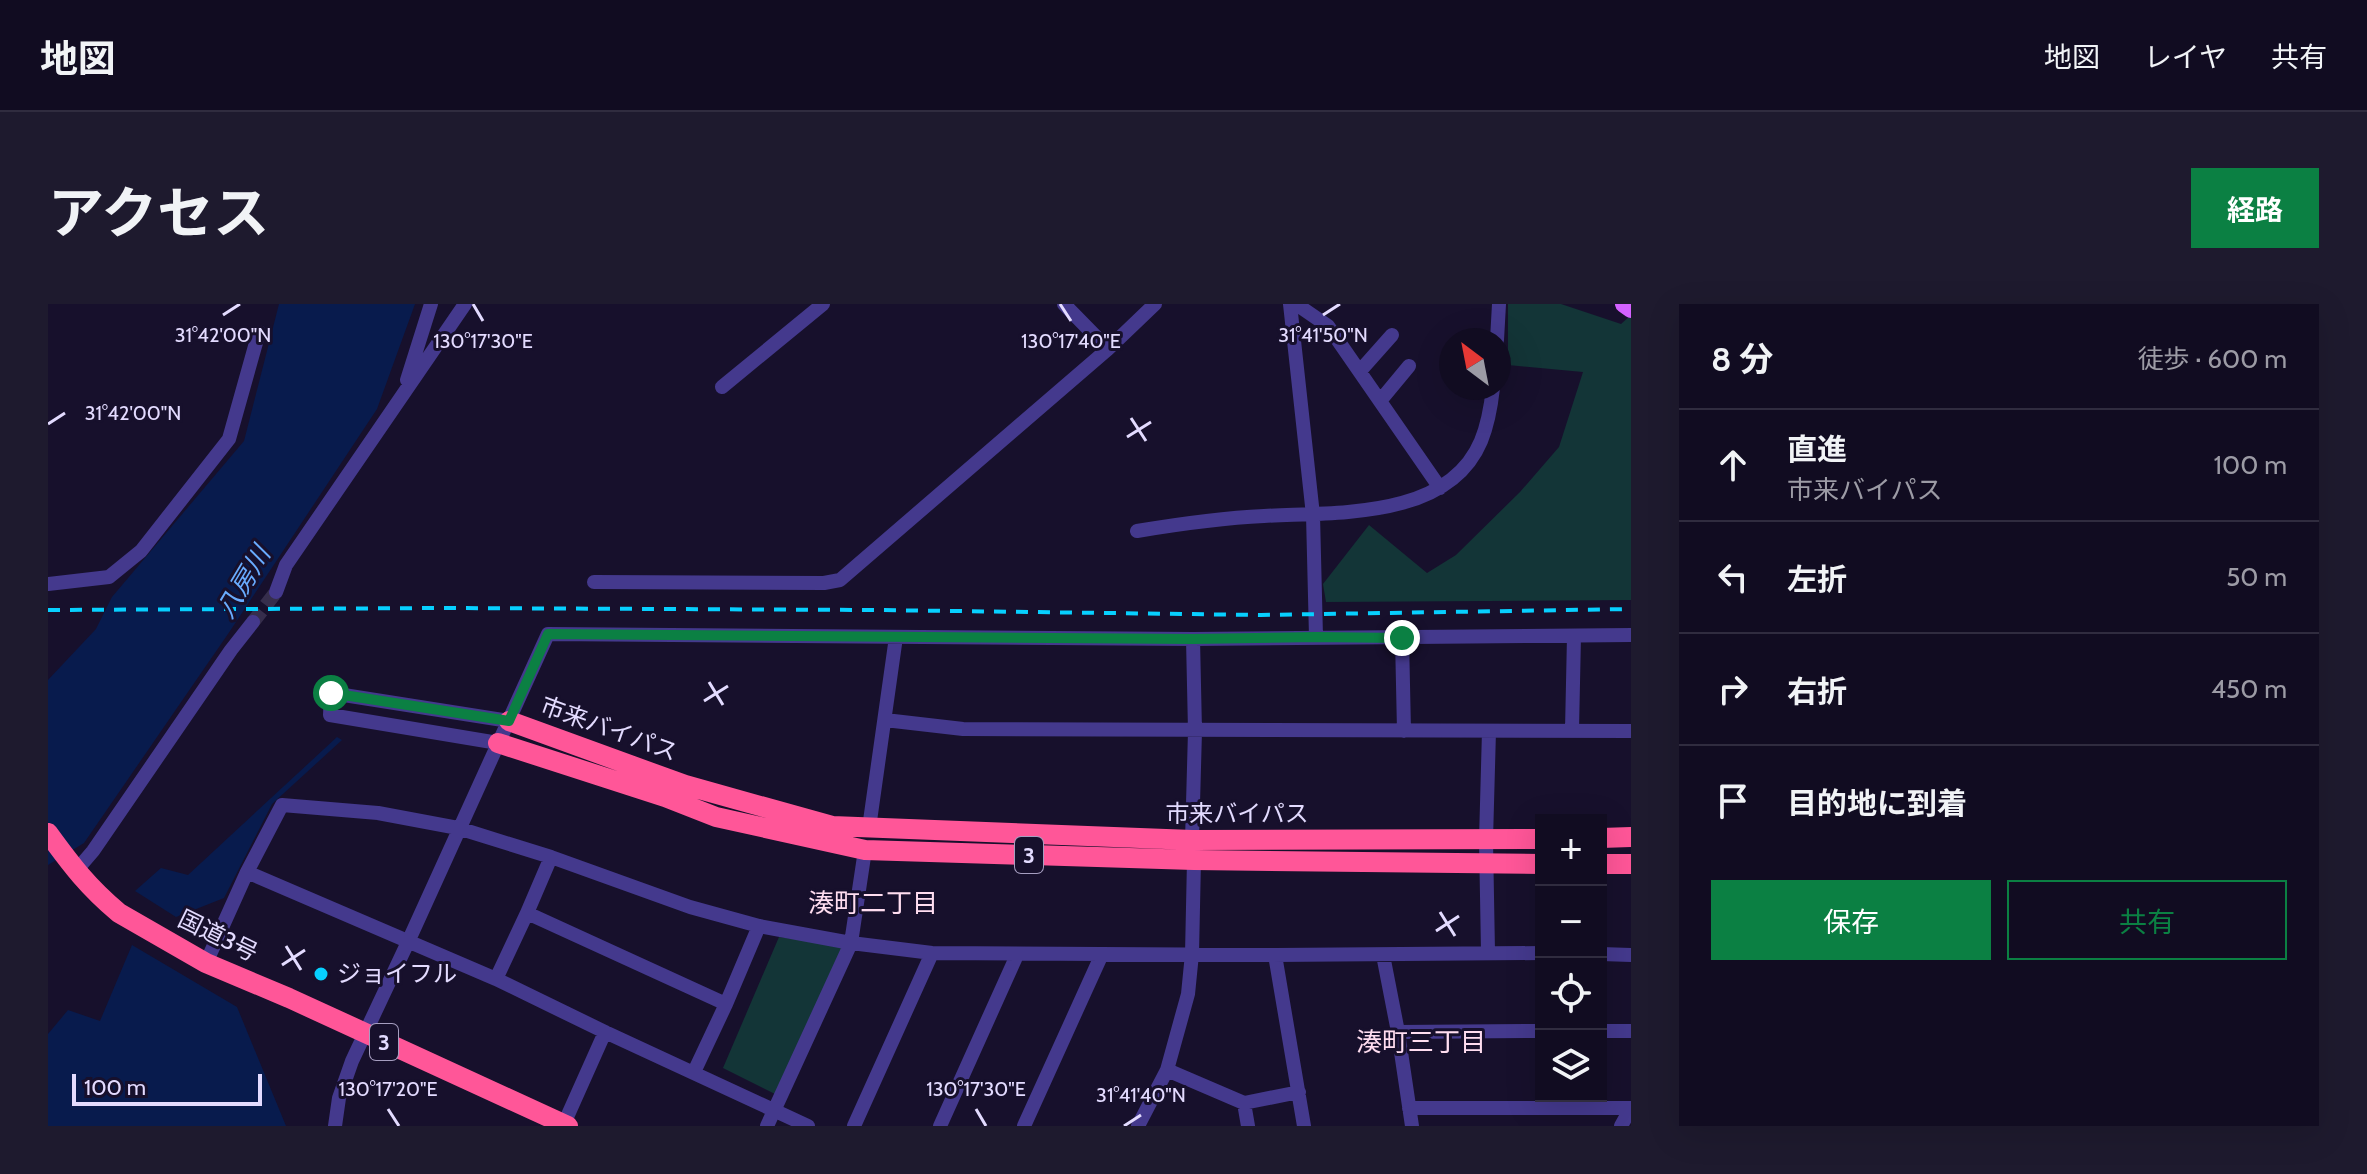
<!DOCTYPE html>
<html lang="ja">
<meta charset="utf-8">
<style>
body{margin:0;font-family:Cabin,"Noto Sans JP",sans-serif;background:#1e1a2e;color:#f1f3f6}
.controls{position:absolute;right:24px;bottom:24px;display:grid;overflow:hidden;border-radius:0px;box-shadow:0 8px 32px #0002}
.controls button{width:72px;height:72px;display:grid;place-items:center;padding:0;border:0;border-bottom:2px solid #302c3f;background:#110c21;color:#f1f3f6;font:40px sans-serif}
.compass{position:absolute;left:1391px;top:24px;width:72px;height:72px;border-radius:50%;background:#110c21;box-shadow:0 8px 32px #0002;rotate:328deg}
.scale{position:absolute;left:24px;bottom:20px;width:190px;box-sizing:border-box;padding-left:8px;border:4px solid #e3dbff;border-top:0;font-size:22px;line-height:28px;white-space:nowrap;color:#e3dbff;-webkit-text-stroke:6px #17102c;paint-order:stroke}
.stop{position:absolute;width:24px;height:24px;margin:-18px;border:6px solid #0b8043;border-radius:50%;background:#fff}
.stop.end{background:#0b8043;border-color:#fff;box-shadow:0 2px 8px #0008}
.list{margin:0;padding:0;list-style:none}
h2{display:flex;justify-content:space-between;align-items:center;height:104px;margin:0;padding:0 32px;font-size:34px}
h2 small{font-size:26px;font-weight:400;color:#9c9ba5}
.list li{display:grid;grid-template-columns:52px 1fr auto;gap:24px;align-items:center;box-sizing:border-box;height:112px;padding:0 32px;border-top:2px solid #302c3f}
.list b{display:block;font-size:30px;white-space:nowrap}
.list p{margin:0;font-size:26px;white-space:nowrap;color:#9c9ba5}
.list em{font-size:26px;font-style:normal;color:#9c9ba5}
.actions{display:flex;gap:16px;padding:24px 32px}
.actions a{flex:1;padding:18px 0;border:2px solid #0b8043;border-radius:0px;text-align:center;font-size:28px;color:#0b8043}
.actions .main{background:#0b8043;color:#fff}
.icon{flex:none;width:44px;height:44px;fill:none;stroke:currentColor;stroke-width:2;stroke-linecap:round;stroke-linejoin:round}
.map{position:relative;flex:none;width:1583px;height:822px;overflow:hidden;border-radius:0px}
header{display:flex;align-items:center;gap:48px;box-sizing:border-box;height:112px;padding:0 40px;background:#110c21;border-bottom:2px solid #302c3f}
header strong{font-size:38px}
nav{display:flex;gap:44px;margin-inline-start:auto;font-size:28px}
.intro{display:flex;align-items:center;justify-content:space-between;box-sizing:border-box;height:192px;padding:0 48px}
h1{margin:0;font-size:56px}
.button{padding:20px 36px;border-radius:0px;background:#0b8043;color:#fff;font-size:28px;font-weight:700}
main{display:flex;gap:48px;padding:0 48px}
aside{flex:1;background:#110c21;border-radius:0px;box-shadow:0 8px 32px #0002}
.map>svg:first-child{display:block}
.green{fill:#133537}
.water{fill:#081b4d}
.lines{fill:none;stroke-linecap:round;stroke-linejoin:round}
.minor-tunnel{stroke:#362e4c;stroke-width:14;stroke-dasharray:14 7;stroke-linecap:butt}
.minor{stroke:#44398d;stroke-width:14}
.major{stroke:#d362ff;stroke-width:18}
.highway{stroke:#ff5698;stroke-width:20}
.rail{stroke:#07d0ff;stroke-width:4;stroke-dasharray:12 10;stroke-linecap:butt}
.route{stroke:#0b8043;stroke-width:10}
.ticks{fill:none;stroke:#e3dbff;stroke-width:3}
.poi-dot{fill:#07d0ff;stroke:#17102c;stroke-width:3}
.labels{text-anchor:middle;stroke-width:6;stroke-linejoin:round;paint-order:stroke}
.shield{fill:#17102c;stroke:#a69ec0;stroke-width:2}
.shield-label{font-size:22px;font-weight:bold;fill:#e3dbff}
.street-label{font-size:24px;fill:#e3dbff;stroke:#17102c}
.poi-label{font-size:24px;fill:#e3dbff;stroke:#17102c;text-anchor:start}
.water-label{font-size:26px;font-style:italic;fill:#69acff;stroke:#17102c}
.neighbourhood-label{font-size:26px;fill:#ffddf0;stroke:#17102c}
.ticks-label{font-size:20px;text-anchor:middle;fill:#e3dbff;stroke:#17102c;stroke-width:6;stroke-linejoin:round;paint-order:stroke}
</style>
<header>
<strong>地図</strong>
<nav><a>地図</a><a>レイヤ</a><a>共有</a></nav>
</header>
<div class="intro"><h1>アクセス</h1><a class="button">経路</a></div>
<main>
<div class="map">
<svg width="1583" height="822" viewBox="0 0 1583 822">
<rect width="100%" height="100%" fill="#17102c"/>
<path class="green" d="M1460 0H1513L1573 20 1583 11V296L1278 298 1275 280 1321 221 1379 269 1408 251 1472 188 1511 143 1535 68 1460 61Z
M731 633 798 642 729 791 675 764Z"/>
<path class="water" d="M231 0H367L329 105 182 327 36 539 0 561V376L48 325 64 293 196 137Z
M289 433 294 436 224 500 176 594 128 613 87 587 113 564 140 571Z
M84 641 189 703 238 822H0V730L20 706 52 717Z"/>
<g class="lines">
<path class="minor-tunnel" d="M205 318 228 288"/>
<path class="minor" d="M1016 0 1060 45
M1242 0 1265 211 1268 333
M1248 0 1280 22 1392 184
M1449 36 1451 0
M1312 67 1344 31
M359 76 383 0
M674 83 775 0
M1332 97 1361 62
M1089 227C1131 220 1173 214 1216 212 1287 208 1400 216 1433 137 1440 120 1443 102 1445 84
M546 278 776 279 792 276 1060 45 1107 0
M0 280 61 273 93 247 181 135 211 28
M228 288 238 261 417 0
M1354 334 1356 427
M837 416 915 425 1583 427
M1524 426 1526 332
M450 439 282 411 283 389 461 417
M821 524 848 333
M27 568 45 547 183 346 205 318
M199 568 448 675 557 728 760 822
M479 609 678 700
M1440 648 1438 536 1441 427
M1553 650 1583 651
M1227 651 1256 822
M1335 651 1350 728 1364 822
M158 659 199 568 234 501 330 509 410 524 503 553 642 603 711 622 803 639 884 649 1227 651 1493 649
M448 675 479 609 503 553
M1553 727H1583
M1350 728 1493 727
M1119 766 1196 799 1251 788
M646 768 678 700 711 622
M1196 799 1200 822
M1361 804H1583
M287 822 291 794 304 757 360 638 500 330 1145 335 1583 331
M515 822 557 728
M719 822 803 639 817 546
M806 822 884 649
M892 822 969 651
M976 822 1054 650
M1090 822 1119 766 1140 690 1144 650 1146 556 1144 536 1147 427 1145 335
M1573 822 1583 804"/>
<path class="major" d="M1576 0 1583 5"/>
<path class="highway" d="M461 417 637 481 784 522 1144 536 1493 535
M450 439 617 493 668 513 817 546 1146 556 1493 560
M0 529C24 562 40 583 71 609L158 659 241 694 520 822
M1553 534 1583 533
M1553 560H1583"/>
<path class="rail" d="M0 306 397 304 828 306 1213 311 1583 305"/>
</g>
<g class="lines">
<path class="route" d="M283 389 461 417 500 330 1145 335 1268 333 1354 334"/>
</g>
<path class="ticks" d="M425 0 435 17M1012 0 1023 17M175 11 192 0M1275 11 1292 0M1083 114 1098 137M0 120 17 109M1079 133 1103 118M661 378 675 401M656 397 680 382M1392 608 1407 632M1388 627 1411 612M238 642 253 666M234 661 257 646M340 805 351 822M928 805 938 822M1076 822 1093 811"/>
<circle class="poi-dot" cx="273" cy="670" r="8"/>
<g class="labels">
<g class="shield">
<rect x="967" y="533" width="28" height="36" rx="6"/>
<rect x="322" y="720" width="28" height="36" rx="6"/>
</g>
<g class="shield-label">
<text x="981" y="559">3</text>
<text x="336" y="746">3</text>
</g>
<g class="street-label">
<text transform="translate(561 425) rotate(20)" y="8">市来バイパス</text>
<text x="1189" y="518">市来バイパス</text>
<text transform="translate(170 632) rotate(26)" y="8">国道3号</text>
</g>
<g class="poi-label">
<text x="289" y="678">ジョイフル</text>
</g>
<g class="water-label">
<text transform="translate(195 278) rotate(-59)" y="9">八房川</text>
</g>
<g class="neighbourhood-label">
<text x="825" y="608">湊町二丁目</text>
<text x="1373" y="747">湊町三丁目</text>
</g>
</g>
<g class="ticks-label">
<text x="175" y="38">31°42'00"N</text>
<text x="1275" y="38">31°41'50"N</text>
<text x="435" y="44">130°17'30"E</text>
<text x="1023" y="44">130°17'40"E</text>
<text x="85" y="116">31°42'00"N</text>
<text x="340" y="792">130°17'20"E</text>
<text x="928" y="792">130°17'30"E</text>
<text x="1093" y="798">31°41'40"N</text>
</g>
</svg>
<div class="controls">
<button>+</button>
<button>−</button>
<button><svg class="icon" aria-label="locate" viewBox="0 0 24 24"><circle cx="12" cy="12" r="6"/><path d="M12 2v4M12 18v4M2 12h4M18 12h4"/></svg></button>
<button><svg class="icon" aria-label="layers" viewBox="0 0 24 24"><path d="M12 4l9 5-9 5-9-5zM3 14l9 5 9-5"/></svg></button>
</div>
<svg class="compass" viewBox="-18 -18 36 36"><path d="M0-13l5 13h-10z" fill="#e53935"/><path d="M0 13l5-13h-10z" fill="#9c9ba5"/></svg>
<div class="scale">100 m</div>
<div class="stop" style="left:283px;top:389px"></div>
<div class="stop end" style="left:1354px;top:334px"></div>
</div>
<aside>
<h2>8 分<small>徒歩 · 600 m</small></h2>
<ul class="list">
<li><svg class="icon" aria-label="ahead" viewBox="0 0 24 24"><path d="M12 20V5M6 11l6-6 6 6"/></svg><div><b>直進</b><p>市来バイパス</p></div><em>100 m</em></li>
<li><svg class="icon" aria-label="left" viewBox="0 0 24 24"><path d="M17 20v-9H6M10 6l-5 5 5 5"/></svg><div><b>左折</b></div><em>50 m</em></li>
<li><svg class="icon" aria-label="right" viewBox="0 0 24 24"><path d="M7 20v-9h11M14 6l5 5-5 5"/></svg><div><b>右折</b></div><em>450 m</em></li>
<li><svg class="icon" aria-label="arrive" viewBox="0 0 24 24"><path d="M6 21V4h12l-3 4 3 4H6"/></svg><div><b>目的地に到着</b></div></li>
</ul>
<div class="actions"><a class="main">保存</a><a>共有</a></div>
</aside>
</main>
